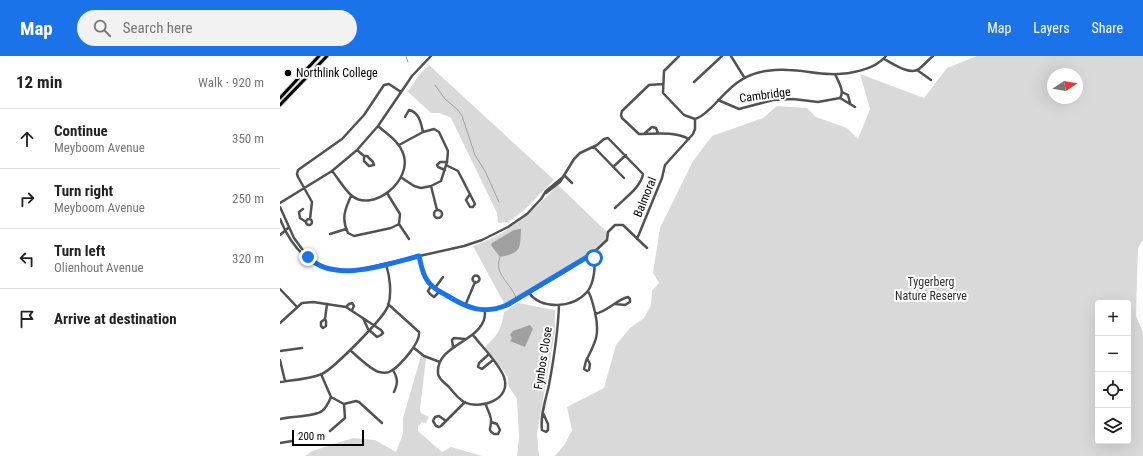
<!DOCTYPE html>
<meta charset="utf-8">
<style>
body{margin:0;font-family:"Roboto Condensed",sans-serif;background:#f2f2f2;color:#222}
.controls{position:absolute;right:12px;bottom:12px;display:grid;overflow:hidden;border-radius:4px;box-shadow:0 4px 16px #0002}
.controls button{width:36px;height:36px;display:grid;place-items:center;padding:0;border:0;border-bottom:1px solid #e0e0e0;background:#fff;color:#222;font:20px sans-serif}
.compass{position:absolute;left:767px;top:12px;width:36px;height:36px;border-radius:50%;background:#fff;box-shadow:0 4px 16px #0002;rotate:78deg}
.scale{position:absolute;left:12px;bottom:10px;width:72px;box-sizing:border-box;padding-left:4px;border:2px solid #000;border-top:0;font-size:11px;line-height:14px;white-space:nowrap;color:#000;-webkit-text-stroke:3px #fff;paint-order:stroke}
.stop{position:absolute;width:12px;height:12px;margin:-9px;border:3px solid #1a73e8;border-radius:50%;background:#fff}
.stop.end{background:#1a73e8;border-color:#fff;box-shadow:0 1px 4px #0008}
.list{margin:0;padding:0;list-style:none}
h2{display:flex;justify-content:space-between;align-items:center;height:52px;margin:0;padding:0 16px;font-size:17px}
h2 small{font-size:13px;font-weight:400;color:#767676}
.list li{display:grid;grid-template-columns:26px 1fr auto;gap:12px;align-items:center;box-sizing:border-box;height:60px;padding:0 16px;border-top:1px solid #e0e0e0}
.list b{display:block;font-size:15px;white-space:nowrap}
.list p{margin:0;font-size:13px;white-space:nowrap;color:#767676}
.list em{font-size:13px;font-style:normal;color:#767676}
.icon{flex:none;width:22px;height:22px;fill:none;stroke:currentColor;stroke-width:2;stroke-linecap:round;stroke-linejoin:round}
.map{position:relative;flex:none;width:863px;height:400px;overflow:hidden}
header{display:flex;align-items:center;gap:24px;box-sizing:border-box;height:56px;padding:0 20px;background:#1a73e8;color:#fff}
header strong{font-size:19px}
nav{display:flex;gap:22px;margin-inline-start:auto;font-size:14px}
.search{width:280px;height:36px;background:#f2f2f2;display:flex;align-items:center;gap:10px;box-sizing:border-box;padding:0 14px;border-radius:22px;color:#767676;font-size:15px}
main{display:flex}
aside{flex:1;background:#fff}
.map>svg:first-child{display:block}
.green{fill:#d9d9d9;fill-rule:evenodd}
.water{fill:#a0a0a0}
.lines{fill:none;stroke-linecap:round;stroke-linejoin:round}
.stream{stroke:#a0a0a0;stroke-width:1}
.major-casing{stroke:#dbdbdb;stroke-width:5}
.minor{stroke:#525252;stroke-width:2.5}
.major{stroke:#000;stroke-width:3}
.route{stroke:#1a73e8;stroke-width:5}
.poi-dot{fill:#000;stroke:#fff;stroke-width:1.5}
.labels{text-anchor:middle;stroke-width:4;stroke-linejoin:round;paint-order:stroke}
.poi-label{font-size:12px;fill:#000;stroke:#fff;text-anchor:start}
.street-label{font-size:12px;fill:#000;stroke:#fff}
.park-label{font-size:12px;fill:#303030;stroke:#fff}
</style>
<header>
<strong>Map</strong>
<div class="search"><svg class="icon" aria-label="search" viewBox="0 0 24 24"><circle cx="10" cy="10" r="6"/><path d="M15 15l6 6"/></svg>Search here</div>
<nav><a>Map</a><a>Layers</a><a>Share</a></nav>
</header>
<main>
<aside>
<h2>12 min<small>Walk · 920 m</small></h2>
<ul class="list">
<li><svg class="icon" aria-label="ahead" viewBox="0 0 24 24"><path d="M12 20V5M6 11l6-6 6 6"/></svg><div><b>Continue</b><p>Meyboom Avenue</p></div><em>350 m</em></li>
<li><svg class="icon" aria-label="right" viewBox="0 0 24 24"><path d="M7 20v-9h11M14 6l5 5-5 5"/></svg><div><b>Turn right</b><p>Meyboom Avenue</p></div><em>250 m</em></li>
<li><svg class="icon" aria-label="left" viewBox="0 0 24 24"><path d="M17 20v-9H6M10 6l-5 5 5 5"/></svg><div><b>Turn left</b><p>Olienhout Avenue</p></div><em>320 m</em></li>
<li><svg class="icon" aria-label="arrive" viewBox="0 0 24 24"><path d="M6 21V4h12l-3 4 3 4H6"/></svg><div><b>Arrive at destination</b></div></li>
</ul>
</aside>
<div class="map">
<svg width="863" height="400" viewBox="0 0 863 400">
<rect width="100%" height="100%" fill="#fff"/>
<path class="green" d="M697 0H863V184L858 192 856 260 863 276V400H275L285 388 292 374 287 351 324 332 336 289 350 272 364 262 371 249 372 235 379 227 373 217 380 172 413 105 432 80 483 62 497 50 527 52 536 61 567 72 578 83 590 53 580 18 644 42 667 12ZM773 18H797V42H773ZM818 247H848V385H818Z
M149 9 274 124 242 156 228 166 218 167 217 157 171 62 160 57H151L127 35 129 34 139 19Z
M278 129 330 179 319 191 298 207 225 249 193 190C233 175 249 158 278 129Z
M238 247 275 254V275L257 378 259 400H237L239 381 237 343 228 329V321L205 291C218 278 221 275 224 256Z
M141 300 146 302 140 354 141 357 149 361 146 367 142 366 138 371V375L162 396 171 391 202 400H25L32 395 73 382 95 384 116 396 123 378V362Z"/>
<path class="water" d="M241 173C240 192 242 197 220 201L211 189 212 187 234 174Z
M250 269 253 273 252 275 245 291 230 285 232 282 230 279 233 275Z"/>
<g class="lines">
<path class="stream" d="M126 0 128 6
M155 29 165 43 178 54 182 60 195 99 205 115 219 146
M220 201C213 218 231 227 236 242"/>
<defs>
<path id="major" d="M0 42 39 0
M0 49 47 0"/>
</defs>
<use href="#major" class="major-casing"/>
<path class="minor" d="M399 0 384 15 383 37 404 59 415 63C422 61 426 56 432 51 449 33 460 19 486 15 493 14 501 13 508 14 522 14 536 18 550 18 567 19 595 14 606 0
M451 0 464 21
M604 3C612 7 630 20 639 13 644 9 648 4 653 0
M637 14 651 24
M414 26 442 0
M383 28 369 29 342 55 341 59 342 62 359 78C376 78 393 75 409 83
M562 36 568 39 570 47
M560 42 575 51
M438 44 459 53 493 44 513 43 538 46 560 42C565 35 558 25 555 18
M125 61 129 54C139 56 141 67 143 76
M365 77 372 71 376 72 378 77
M119 89 143 76 154 73 159 76 168 95 167 106 161 125 151 130 141 132 134 130 122 122
M314 91 344 122
M77 94 84 100H87L93 106 94 109 89 110 84 105V100
M166 109 178 115 195 148 193 151H190L186 144 190 138
M333 111 346 99
M165 114 158 111 157 109 160 106H167
M52 115C58 122 64 133 71 139 92 158 134 124 123 97 119 85 107 78 98 70
M284 119 292 127
M151 130 157 154
M266 137 280 126 294 103 300 97 317 89 324 83 328 82 363 118C361 131 345 142 335 152
M71 140C65 153 61 163 68 177L74 180 111 172 119 168 120 158 107 137
M0 147 52 115 77 94 98 70 132 20 151 0
M0 151 14 182 28 201
M23 153 19 156 20 162 26 166
M154 158a4 4 0 1 1 8 0a4 4 0 1 1-8 0Z
M26 166a3 3 0 1 1 6 0a3 3 0 1 1-6 0Z
M0 163C14 198 38 219 77 214L184 190 202 184 228 171 247 158 261 143 266 135 283 121
M30 163 32 146 18 121 17 118 18 114 62 83 84 59 104 29 109 28 121 36
M119 168 129 183
M50 178 66 173
M0 179 8 172
M357 183 382 122 385 109 413 78 415 73V63
M139 200C141 208 142 217 147 224 151 231 158 235 166 239 186 251 204 259 227 249L283 217 312 198 327 184 328 176 335 169H343L367 192
M192.5 223a3.5 3.5 0 1 1 7 0a3.5 3.5 0 1 1-7 0Z
M151 230 148 235 150 238 154 241 159 236
M155 232 163 221
M0 233 17 251
M249 237C262 254 293 252 307 236 314 228 317 207 312 198
M185 250 195 226
M66 251 69 248 72 247 74 250 72 254
M315 258C328 255 336 244 348 241L350 243V246L345 249 335 248
M45 263 41 266V270L43 272 46 270V265L45 263 47 248
M0 267 22 247 33 246 66 251 101 274 103 277 101 279 97 281 88 273 83 262
M193 279C203 292 218 306 224 321 232 344 200 354 184 346 179 343 173 336 169 331 165 327 158 323 158 317 156 291 195 286 203 266 205 263 205 258 205 254
M173 291 172 284 174 282 185 283
M134 292 144 300 160 306
M70 294C77 300 91 314 99 316 103 317 108 317 111 315 120 310 141 286 139 276L108 248
M0 295 22 292
M208 299 199 307 198 311 202 313 213 304
M307 302 310 308 309 314 307 315 304 313 306 305C316 285 320 279 315 256 313 249 312 242 308 235
M0 304 5 325
M113 314C118 323 118 327 114 336
M0 326C14 324 29 323 42 318 54 312 104 262 108 250 112 238 110 221 106 208
M51 341 64 348
M64 348 76 345 79 346 102 367
M206 349C207 353 212 361 211 366 211 373 207 373 214 378H218L220 374 217 368 211 366
M263 357 268 368V374L266 376 262 374C260 359 266 343 269 329 274 302 278 276 279 249
M0 363C10 360 35 361 42 355 46 352 49 346 51 341L41 318
M166 365 159 360 155 361 153 365 156 370 159 371 161 370 185 346
M50 375 65 362 64 348
M0 387 12 385"/>
<use href="#major" class="major"/>
</g>
<g class="lines">
<path class="route" d="M28 201C54 228 108 208 139 200 141 208 142 217 147 224 151 231 158 235 166 239 187 252 203 259 227 249L312 198 314 202"/>
</g>
<circle class="poi-dot" cx="8" cy="17" r="4"/>
<g class="labels">
<g class="poi-label">
<text x="16" y="21">Northlink College</text>
</g>
<g class="street-label">
<text transform="translate(485 39) rotate(-8)" y="4">Cambridge</text>
<text transform="translate(365 141) rotate(-68)" y="4">Balmoral</text>
<text transform="translate(263 302) rotate(-81)" y="4">Fynbos Close</text>
</g>
<g class="park-label">
<text x="651" y="230">Tygerberg<tspan x="651" dy="14">Nature Reserve</tspan></text>
</g>
</g>
</svg>
<div class="controls">
<button>+</button>
<button>−</button>
<button><svg class="icon" aria-label="locate" viewBox="0 0 24 24"><circle cx="12" cy="12" r="6"/><path d="M12 2v4M12 18v4M2 12h4M18 12h4"/></svg></button>
<button><svg class="icon" aria-label="layers" viewBox="0 0 24 24"><path d="M12 4l9 5-9 5-9-5zM3 14l9 5 9-5"/></svg></button>
</div>
<svg class="compass" viewBox="-18 -18 36 36"><path d="M0-13l5 13h-10z" fill="#e53935"/><path d="M0 13l5-13h-10z" fill="#767676"/></svg>
<div class="scale">200 m</div>
<div class="stop" style="left:314px;top:202px"></div>
<div class="stop end" style="left:28px;top:201px"></div>
</div>
</main>
